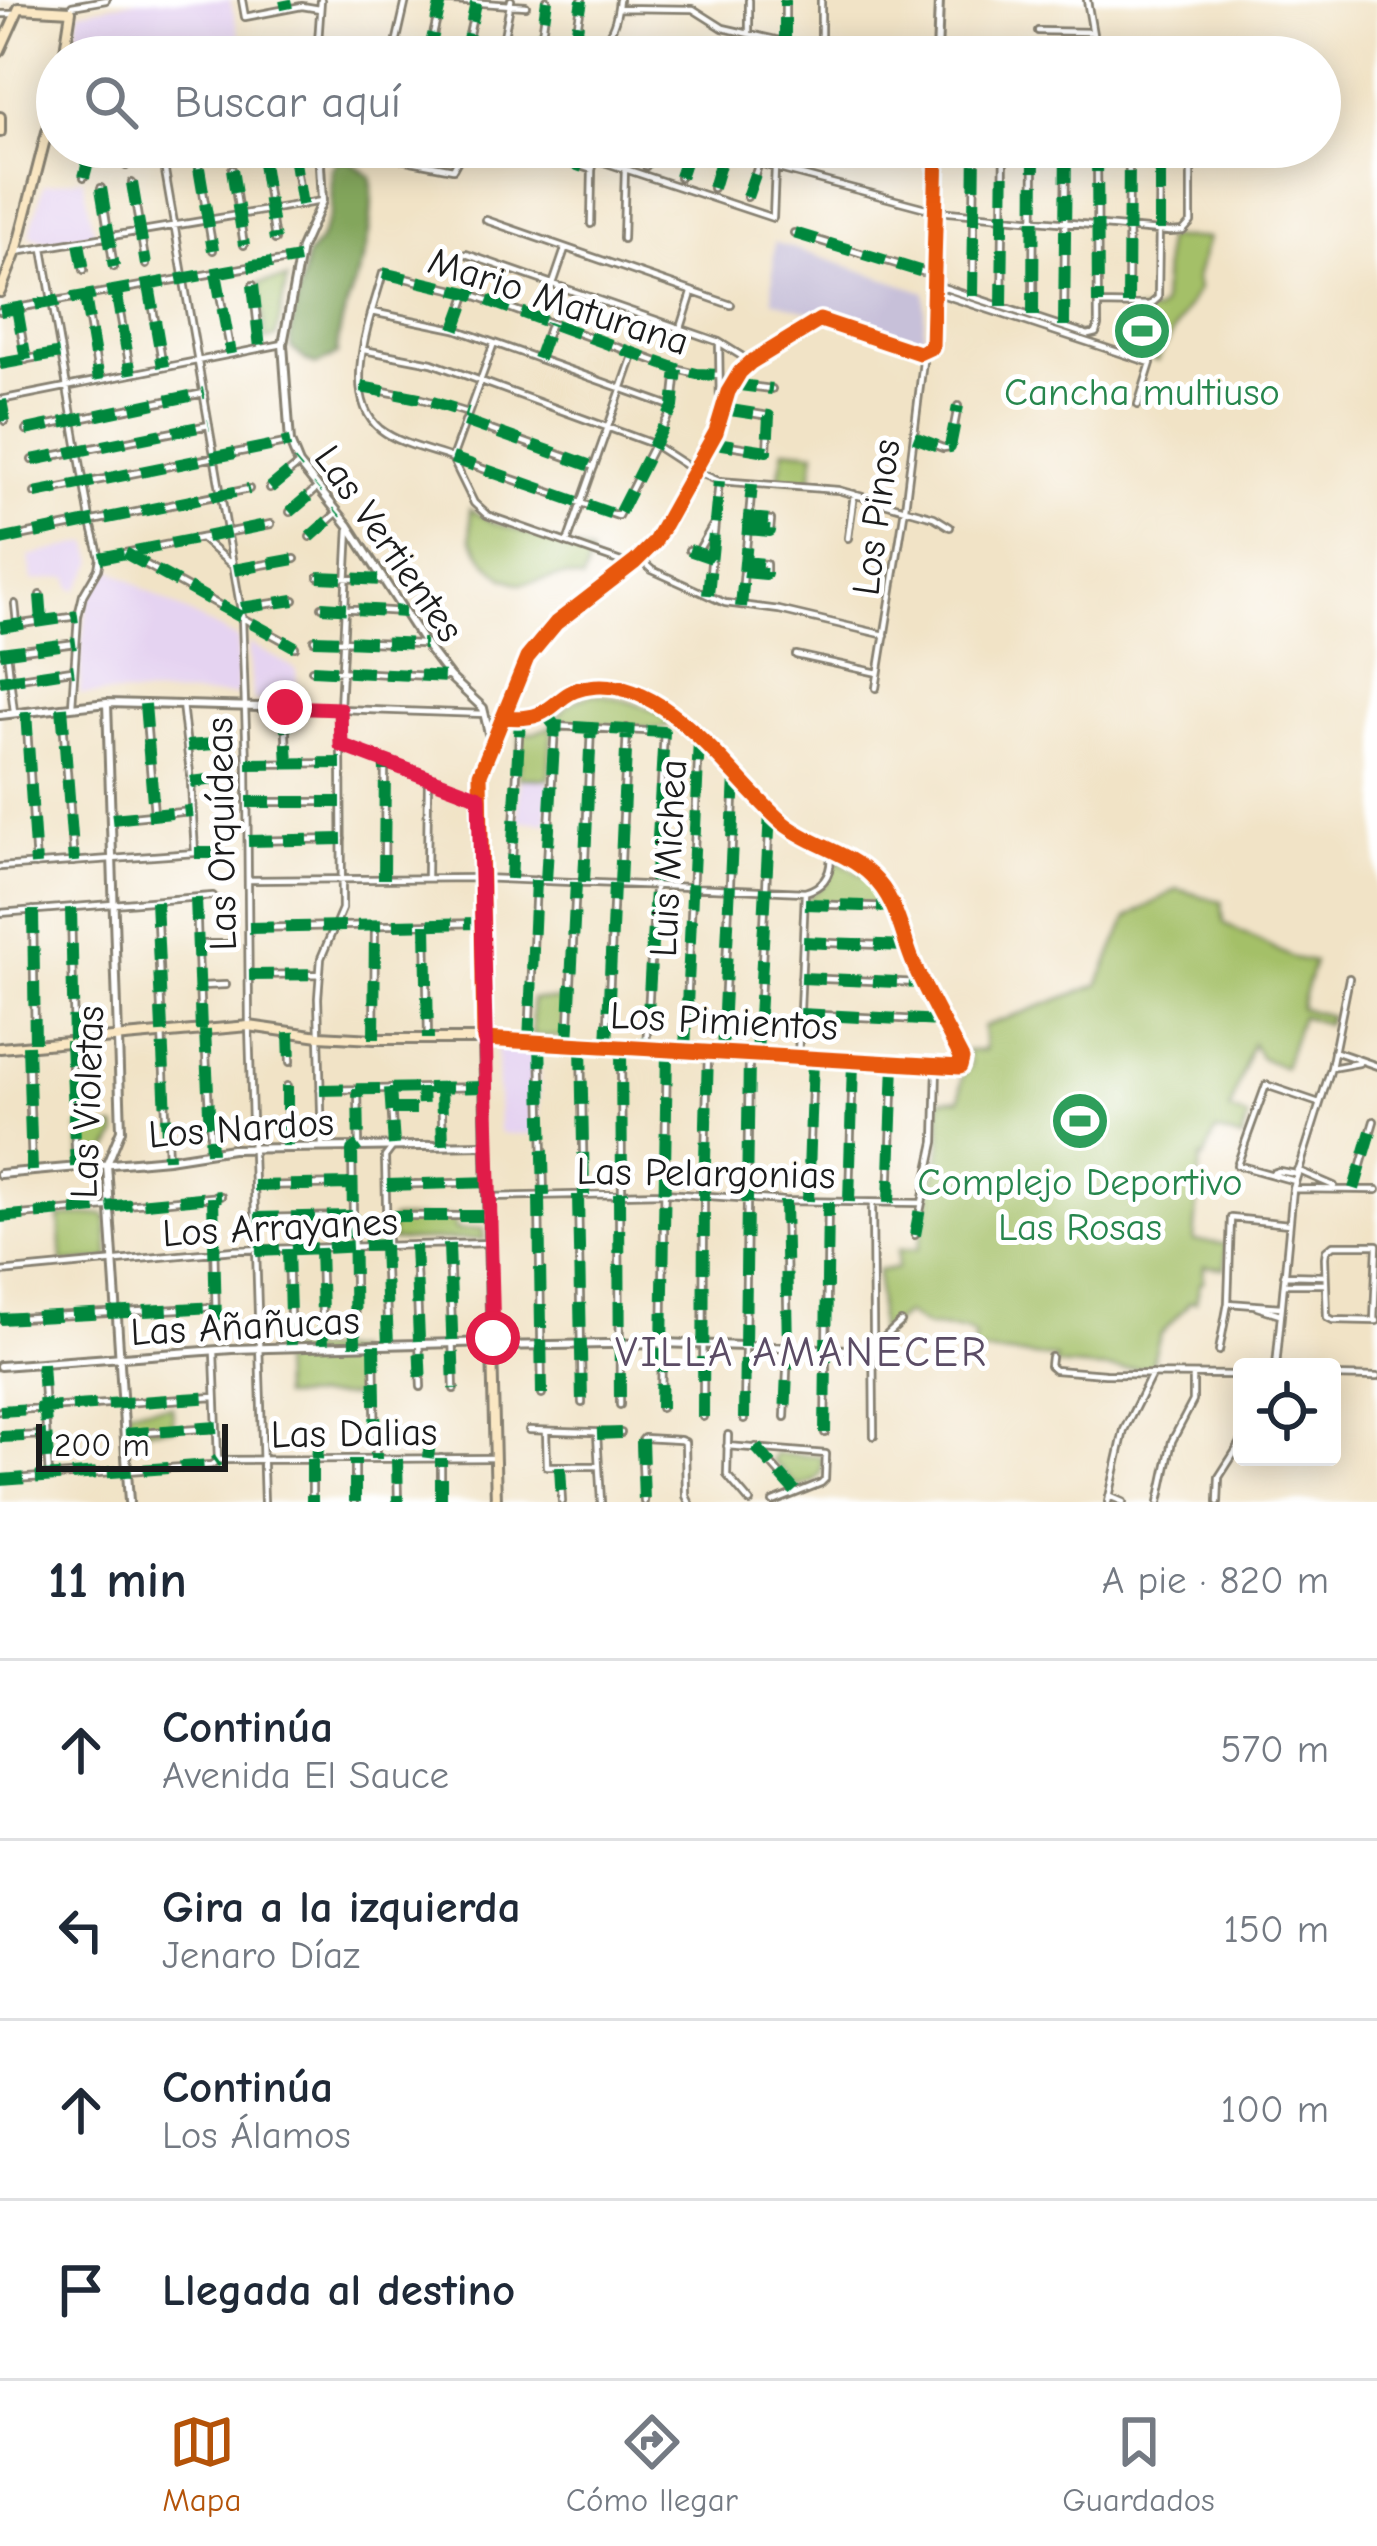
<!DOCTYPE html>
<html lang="es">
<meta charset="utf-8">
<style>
body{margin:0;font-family:"Comic Neue",sans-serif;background:#f6f6f7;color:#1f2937}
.controls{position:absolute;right:36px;bottom:36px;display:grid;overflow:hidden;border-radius:12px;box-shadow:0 6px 30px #0003}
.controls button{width:108px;height:108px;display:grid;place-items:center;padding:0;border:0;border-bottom:3px solid #e0e1e3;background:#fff;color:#1f2937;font:60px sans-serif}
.scale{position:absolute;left:36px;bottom:30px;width:192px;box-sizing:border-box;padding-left:12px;border:6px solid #1c1c1c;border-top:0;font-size:33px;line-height:42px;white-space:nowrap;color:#1c1c1c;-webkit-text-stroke:9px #fff;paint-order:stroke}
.stop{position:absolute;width:36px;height:36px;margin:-27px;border:9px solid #e11d48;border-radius:50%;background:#fff}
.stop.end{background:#e11d48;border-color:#fff;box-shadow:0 3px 12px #0008}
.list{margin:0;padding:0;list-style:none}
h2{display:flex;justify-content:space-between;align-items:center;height:156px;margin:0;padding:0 48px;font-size:51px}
h2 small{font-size:39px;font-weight:400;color:#747a83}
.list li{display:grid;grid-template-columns:78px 1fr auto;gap:36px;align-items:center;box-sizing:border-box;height:180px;padding:0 48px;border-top:3px solid #e0e1e3}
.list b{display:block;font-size:45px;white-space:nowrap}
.list p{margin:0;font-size:39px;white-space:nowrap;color:#747a83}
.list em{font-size:39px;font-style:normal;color:#747a83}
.icon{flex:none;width:66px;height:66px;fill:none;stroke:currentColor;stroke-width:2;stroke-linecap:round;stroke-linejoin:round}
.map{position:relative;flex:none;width:1377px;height:1502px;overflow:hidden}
.search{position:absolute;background:#fff;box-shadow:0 6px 30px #0003;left:36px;right:36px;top:36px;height:132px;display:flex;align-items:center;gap:30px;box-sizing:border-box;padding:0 42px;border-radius:66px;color:#747a83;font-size:45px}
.sheet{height:876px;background:#fff}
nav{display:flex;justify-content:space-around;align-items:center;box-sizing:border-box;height:168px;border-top:3px solid #e0e1e3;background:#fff;font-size:33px;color:#747a83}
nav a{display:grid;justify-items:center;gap:6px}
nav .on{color:#b45309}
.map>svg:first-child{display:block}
.built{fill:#e5d3f1}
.industrial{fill:#c7c0d9}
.green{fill:#a4c067;stroke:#606e42;stroke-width:3}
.forest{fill:#83a65c;stroke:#50613c;stroke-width:3}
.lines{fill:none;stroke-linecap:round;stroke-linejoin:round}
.minor-casing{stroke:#868071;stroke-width:10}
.tertiary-casing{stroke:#868071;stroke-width:12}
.secondary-casing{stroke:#868071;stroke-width:14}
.minor{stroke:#fff;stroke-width:4.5}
.tertiary{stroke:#fff;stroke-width:6}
.secondary{stroke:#fae7c3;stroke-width:8}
.quiet{stroke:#00873e;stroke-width:12;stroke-dasharray:24 12;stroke-linecap:butt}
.cycleway-casing{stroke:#fff;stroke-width:22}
.cycleway{stroke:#e8590c;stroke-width:15}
.route{stroke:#e11d48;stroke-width:15}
.labels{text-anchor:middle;stroke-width:10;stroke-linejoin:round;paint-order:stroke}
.street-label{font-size:39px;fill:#1c1c1c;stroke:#fff}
.leisure-label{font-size:39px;fill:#27864d;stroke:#fff}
.neighbourhood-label{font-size:42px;letter-spacing:3px;fill:#5b4c65;stroke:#fff}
</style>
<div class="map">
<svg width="1377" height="1502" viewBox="0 0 1377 1502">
<rect width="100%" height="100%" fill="#fff"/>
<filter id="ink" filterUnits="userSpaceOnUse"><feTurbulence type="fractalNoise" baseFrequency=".00833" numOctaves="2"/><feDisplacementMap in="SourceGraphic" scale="24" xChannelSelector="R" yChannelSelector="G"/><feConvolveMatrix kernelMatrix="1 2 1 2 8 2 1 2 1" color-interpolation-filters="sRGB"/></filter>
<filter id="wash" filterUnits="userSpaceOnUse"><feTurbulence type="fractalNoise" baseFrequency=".004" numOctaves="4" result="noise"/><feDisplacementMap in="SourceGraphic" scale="48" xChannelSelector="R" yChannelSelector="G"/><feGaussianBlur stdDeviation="2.7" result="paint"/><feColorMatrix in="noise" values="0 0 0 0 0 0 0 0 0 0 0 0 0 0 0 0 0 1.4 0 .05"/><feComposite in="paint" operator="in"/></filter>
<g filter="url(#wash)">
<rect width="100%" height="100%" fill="#f1e3c6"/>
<path class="built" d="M138 0H230L240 39 152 57H73L79 12Z
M83 178 94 234 49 242 29 236 44 185Z
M89 542 95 562 77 590 71 588 68 577 32 581 29 556Z
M107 567 160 598 238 639V695L80 694 82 640 89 596Z
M248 643 296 669 298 702 253 700Z
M520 779 549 781 547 823 518 821Z
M500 1047 536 1051 539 1054 538 1134H502L499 1131 497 1050Z"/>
<path class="industrial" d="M774 242 925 292 923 348 772 300Z"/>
<path class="green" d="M1165 238H1208L1196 278 1198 289 1157 361 1128 354 1131 312H1156L1162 306Z
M287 279 276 337 265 340 259 283Z
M784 449 815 452 811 481 778 479Z
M470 509 492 522 591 554 583 580 565 576 520 584 504 578 486 562 471 539Z
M599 694C623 699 646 706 667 718L668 725 660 729 554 722C564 706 579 695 599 694Z
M552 726 549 779 519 778 520 733H534Z
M839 861 865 877 889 905 811 902 808 897C822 887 831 883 834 865Z
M1177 889 1222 902 1224 923 1293 958 1314 962 1300 1008 1330 1016 1326 1024 1301 1016 1284 1068 1260 1057 1252 1043 1230 1110 1248 1118 1242 1139 1216 1131 1204 1159 1201 1158 1194 1241 1226 1244 1225 1268 1204 1266 1203 1282 1200 1283 1196 1302H1190L1160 1335 1151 1367 1124 1370 1054 1365 1057 1358 972 1351 975 1337 968 1331 925 1326 906 1313 879 1336 878 1270 897 1269 898 1250 918 1249 941 1147 940 1099H960L962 1077 971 1065 967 1051 985 1050 983 1027 1098 985 1127 918Z
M532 999 568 1000 565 1038 532 1035Z
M79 1128H116L117 1136 104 1160 81 1161Z
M103 1214 106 1217 109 1259 62 1263 59 1217Z
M454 1217 455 1230 483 1229 484 1239 392 1241 391 1219Z
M354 1350 356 1396 281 1397 280 1351Z
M172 1406 174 1428 129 1431 127 1409Z
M775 1454 819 1456 822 1460 821 1474 815 1481 798 1487 772 1460Z"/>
<path class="forest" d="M338 159 351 162 371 177C374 203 370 237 362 263 352 294 338 321 337 354L317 365 308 362 291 348 290 338 307 256 319 242 331 213 332 169Z"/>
</g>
<g filter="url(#ink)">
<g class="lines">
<defs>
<path id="minor" d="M242 0 245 17 302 6 320 9
M437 0 526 6
M1087 0 1097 57
M72 6 106 0
M619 8 693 9 723 28 851 57
M0 14H16
M1038 31 1092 32
M749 34V0
M785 42V0
M574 47 582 0
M821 51V0
M539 54 547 0
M260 57 317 49
M317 57 321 0
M393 57 406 0
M428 57 441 1
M464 57 476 3
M500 57 511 0
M539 57C573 30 611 73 619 0
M656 57H673
M382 147 385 156 453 169 465 147
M526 147 592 170
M712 147 775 168 937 211 1170 232 1183 231 1191 222V147
M1084 147 1191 156
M293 150 302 205
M611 151 612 147
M263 163 275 240
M126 166 132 147
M646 166 652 147
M199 168 213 250
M232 169 244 245
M165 171 242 617 247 764 249 1026 264 1502
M84 177 92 147
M680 177 690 147
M132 183 146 265
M101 188 114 267
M713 188 724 151
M747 197 759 163
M486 220 731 305
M591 224 592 170 595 159 773 218 775 168
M794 233 936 276
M623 239 625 168
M79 243 84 270
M43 249 90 519 100 558 98 569 83 595 78 616 72 706
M16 252 322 201
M466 254 719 342 751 362
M216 273 231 354
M553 284 565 249
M149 285 163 367
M253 285 260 345
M936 285 1088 335 1096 333 1098 326 1097 148
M116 291 131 374
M935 292 1151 363 1138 405
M973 296 975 147
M85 297 99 380
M1098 304 1150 305 1158 298 1160 153
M1128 304 1129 151
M1002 307 1004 147
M17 308 26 360
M0 311 299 258
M372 312 455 329 673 407
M1033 315 1034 147
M1064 326 1066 147
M681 328 692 293
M455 329 467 295
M494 343 452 458 618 516 673 407 677 369
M364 350 432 363 653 444 693 470 719 481 838 490 934 517 950 527
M538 359 550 325
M0 364 61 353
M719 375 697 374 677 369 468 293 383 273C372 314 339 395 380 429 399 444 429 450 452 458L474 503 487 515 624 563H644L652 570 725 603 779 610 885 635
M732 384 772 389
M363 387 419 398 468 413
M0 400 283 344
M1 400 5 421
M465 421 594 467
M26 430 204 393
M914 437 943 448 950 447 958 406
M710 442 767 451 769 416 720 408 719 342
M32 460 209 425
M270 488 298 465
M35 493 290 442
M290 512 317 488
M349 526 340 709 485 714
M748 529 770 531 771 520 750 518
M310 537 338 512
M201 538 233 566
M848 538 854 494
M0 540 249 489
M568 540 634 353
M689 550 712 558
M698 551 713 525
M125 553 295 647
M100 558 271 524
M234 570 295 559
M744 572 766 574V564L745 562
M318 577 384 580
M40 595 42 621
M708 595 719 481
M15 604 17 624
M741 604 752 484
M322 607 405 612
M241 608 294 600
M0 627 78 616
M314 640 422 644
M7 652 14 712
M0 653 76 643
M796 655 878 673
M312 670 450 677
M0 681 72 670
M876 688 905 508 924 353
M62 707 74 862
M145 707 154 814
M285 707 287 761
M26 712 36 865
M545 713 555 726 664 732
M505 717C558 723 551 692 589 687 666 675 731 778 783 823 810 845 846 851 871 875 898 900 901 935 915 967 929 998 946 1028 962 1059L960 1067
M189 745 213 744
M247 764 341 763
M192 782 216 779
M247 802H341
M112 819 192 811
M248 841 342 839
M195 853H213
M0 867 195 853 191 782 182 704
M384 876 385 762
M427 878 428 778
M511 879 520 719
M248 880 480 878 805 892C826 886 833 871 830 850
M546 881 555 726
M584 882 591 727
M620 884 627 728
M196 898 201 1030
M156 901 168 1159
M805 904 895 907
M71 908 74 1040
M33 910 35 1043
M0 913 213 896
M426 924 428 1038
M249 928 482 923
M804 942 907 946
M201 944H226
M249 975 319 974
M801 978 921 983
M201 986 226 985
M800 1014 942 1021
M289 1032 290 1062
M205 1033 211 1153
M374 1039 375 925
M71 1041 76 1167
M529 1042 536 880
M540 1042 544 1196
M568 1044 576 882
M28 1045 32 1171
M581 1045 584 1195
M607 1046 614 884
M621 1049 622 1193
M646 1049 664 732
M685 1051 699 739
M1334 1051 1377 1066
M722 1053 735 777
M757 1055 770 815
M798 1058 805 892
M1331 1068 1359 1063
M287 1086V1147
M441 1088 443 1145
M320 1090 486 1087
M322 1146 318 998 321 958 342 909 341 745
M1297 1170 1334 1186
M1273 1173 1279 1171 1296 1174
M1295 1181 1237 1165 1266 1085 1319 1103
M387 1185 489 1182
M254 1186 350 1184
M1293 1189 1377 1190
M1354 1189 1374 1121
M578 1195 582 1403
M619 1195 620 1405
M539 1196 542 1394
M213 1197 216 1322
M489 1197 664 1193 785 1201 921 1203
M849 1199 853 1061
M785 1201 788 1348 785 1417
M808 1201 813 1059
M889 1202 894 1063
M872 1203 874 1436
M388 1216H490
M0 1217 221 1196
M256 1218 353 1216
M915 1235 935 1142 937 1066
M384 1245 388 1345
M387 1245 385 1157 394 1145 390 1088
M415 1245 421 1387
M449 1245 454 1389
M1377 1245H1333L1326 1251 1325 1257 1327 1317 1333 1320 1377 1321
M288 1249 291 1346
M320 1250 323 1347
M0 1272 234 1250 491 1243
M1284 1275 1325 1276
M1284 1284H1325
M1228 1303 1281 1307
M1257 1307 1280 1314
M0 1319 215 1307
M1374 1321 1377 1245
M374 1345 376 1459
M355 1346 352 1150 359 1145 358 1089
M875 1346 901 1322
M1219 1351 1228 1303 1231 1218 1289 1224
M214 1352 218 1460
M1051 1357 1050 1366 1055 1370 1105 1374 1242 1375
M42 1363 49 1477
M1276 1367 1293 1189 1331 1068 1349 978
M1332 1376 1377 1377
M661 1408 667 1050
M0 1411 215 1397
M703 1417 704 1196 708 1052
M744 1419 749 1055
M529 1430 621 1433
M546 1431 547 1466H598
M825 1433 828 1202
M125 1434 215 1428
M597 1434 601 1502
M728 1435 727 1475 750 1502
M0 1437 46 1435
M727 1446 826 1454 825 1479 821 1483 773 1502
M756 1447 795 1491
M428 1458 432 1427
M317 1459 320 1429
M397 1459 398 1502
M312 1460V1502
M560 1467 562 1502
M0 1480 211 1465 218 1460 495 1458
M1109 1496 1123 1502
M355 1502V1460
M441 1502V1458
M644 1502 641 1442 644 1438 680 1440 685 1442 686 1496 689 1502
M1108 1502 1124 1430 1152 1374
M1159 1502 1172 1441 1193 1401V1376
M1218 1502 1219 1477 1242 1441"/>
<path id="tertiary" d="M937 57 939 0
M319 147 322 201 301 248 283 344 290 442 299 464 349 526 425 644 450 677 483 708 491 742
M937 147 932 347 919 353 820 320 751 362 740 372 728 392 716 432 654 543 635 562 556 623 527 658 480 774 484 1039 960 1067
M107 703 121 1130 107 1164 129 1502
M0 715 107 703 340 709 341 745 479 797
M0 1174 168 1159 232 1149 487 1145
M493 1346 663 1343 875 1351
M0 1366 232 1349 493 1342"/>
<path id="secondary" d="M0 50 19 8 71 11 64 57
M0 117V132
M0 292 16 252 57 93
M0 1048 249 1026 319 1036 374 1039H484L496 1502"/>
</defs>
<use href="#minor" class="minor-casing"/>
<use href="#tertiary" class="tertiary-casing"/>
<use href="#secondary" class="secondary-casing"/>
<use href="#minor" class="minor"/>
<use href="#tertiary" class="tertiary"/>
<use href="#secondary" class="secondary"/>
<path class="quiet" d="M285 0 287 9
M785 42V0
M574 47 582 0
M539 54 547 0
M260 57 317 49
M428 57 441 1
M464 57 476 3
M526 147 592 170
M1097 148 1098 304
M293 150 302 205
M611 151 612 147
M263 163 275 240
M126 166 132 147
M646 166 652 147
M199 168 213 250
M232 169 244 245
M84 177 92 147
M680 177 690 147
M132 183 146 265
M101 188 114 267
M713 188 724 151
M747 197 759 163
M1160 230V153
M794 233 936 276
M79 243 84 270
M216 273 231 354
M383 273 468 293 677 369 697 374 719 375
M149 285 163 367
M253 285 260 348
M116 291 131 374
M85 296 99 380
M973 296 975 147
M1128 304 1129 151
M1002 307 1004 147
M17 308 26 360
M0 311 299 258
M1033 316 1034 147
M1064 326 1066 147
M455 329 468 293
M538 359 551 323
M0 364 61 353
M732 384 772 389
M361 387 419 398 468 413
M1 400 5 421
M465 421 594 467
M26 430 204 393
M914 437 943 448 950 447 958 406
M710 442 767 451 769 416 724 409
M452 458 618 516 673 407 677 369
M32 460 209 425
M270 488 299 464
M35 493 290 442
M290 512 318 488
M748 529 770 531 771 520 749 518
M310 537 338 512
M0 540 249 489
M689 550 712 558
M125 553 295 647
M100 558 271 524
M234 570 295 559
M744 572 766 574V564L745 562
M318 577 386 580
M40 595 42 621
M708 595 719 481
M322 607 405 612
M741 607 752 484
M241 608 294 600
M0 627 78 616
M314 640 425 644
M0 653 76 643
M312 670 450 677
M0 681 74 670
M145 704 154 814
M62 707 74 862
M285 707 288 764
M26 712 36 865
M545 713 555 726 664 732 646 1049
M187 746 213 744
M247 764 341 763
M191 782 216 779
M247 802H341
M112 819 192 811
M248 841 342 839
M195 853H213
M384 879 385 762
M511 879 520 719
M546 881 555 726
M584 882 591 727
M620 884 627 728
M196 898 201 1030
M156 901 168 1159
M805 904 895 907
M71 908 74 1041
M33 910 35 1045
M426 924 428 1039
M249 928 482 923
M803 942 907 946
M249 975 319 974
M801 978 922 983
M800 1014 942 1021
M205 1030 211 1153
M289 1032 290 1062
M374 1039 375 925
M71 1041 76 1167
M529 1042 536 880
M540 1042 544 1196
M568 1044 576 882
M28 1045 32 1171
M581 1045 584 1195
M607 1046 614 884
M621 1047 622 1193
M685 1051 699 739
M722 1053 735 776
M757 1055 770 812
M287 1086V1147
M390 1088 394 1145
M441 1088 443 1145
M320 1090 486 1087
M392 1109H423L422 1088
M387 1185 489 1182
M254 1186 352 1184
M1354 1189 1374 1121
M619 1193 620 1405
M578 1195 582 1403
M539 1196 542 1394
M213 1197 216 1322
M785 1201 788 1348 785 1417
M808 1201 813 1059
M849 1202 853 1061
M889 1203 894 1063
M387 1216H490
M0 1217 221 1196
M255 1218 353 1216
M915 1235 921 1203
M449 1244 454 1389
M384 1245 388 1345
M415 1245 421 1387
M320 1248 323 1347
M288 1249 291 1347
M256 1251 387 1245
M0 1319 215 1307
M374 1345 376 1459
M355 1346 352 1150 359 1145 358 1089
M42 1363 49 1477
M661 1408 667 1050
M0 1411 215 1397
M703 1417 704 1196 708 1052
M744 1419 749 1055
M825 1433 828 1202
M125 1434 217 1427
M597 1434 621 1433
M0 1437 46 1435
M642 1439 644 1502
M756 1447 795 1491
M428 1458 432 1427
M312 1459V1502
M317 1459 320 1429
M397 1459 398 1502
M560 1467 562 1502
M0 1480 211 1465 218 1460
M355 1502V1459
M441 1502V1458"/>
<defs>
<path id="cycleway" d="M505 717C558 723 551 692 589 687 666 675 731 778 783 823 810 845 846 851 871 875 898 900 901 935 915 967 929 998 946 1028 962 1059L960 1067 484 1039 480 774 527 658 556 623 635 562 654 543 716 432 728 392 740 372 751 362 820 320 919 353 932 347 937 147"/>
</defs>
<use href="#cycleway" class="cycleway-casing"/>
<use href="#cycleway" class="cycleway"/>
</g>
</g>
<g class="lines" filter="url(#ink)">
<path class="route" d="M285 707 340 709 341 745 479 797 493 1338"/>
</g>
<defs>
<symbol id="stadium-disc" viewBox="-11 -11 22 22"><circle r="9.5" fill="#2e9e5b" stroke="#fff"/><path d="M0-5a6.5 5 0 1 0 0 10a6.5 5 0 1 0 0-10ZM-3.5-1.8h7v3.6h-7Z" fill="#fff"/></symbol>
</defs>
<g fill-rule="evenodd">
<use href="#stadium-disc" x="1109" y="298" width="66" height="66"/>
<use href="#stadium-disc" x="1047" y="1088" width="66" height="66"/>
</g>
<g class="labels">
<g class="street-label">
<text transform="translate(559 300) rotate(18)" y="14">Mario Maturana</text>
<text transform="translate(875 517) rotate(-82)" y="14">Los Pinos</text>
<text transform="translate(390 543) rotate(55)" y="14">Las Vertientes</text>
<text transform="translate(220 834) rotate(-91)" y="14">Las Orquídeas</text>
<text transform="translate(667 858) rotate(-87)" y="14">Luis Michea</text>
<text transform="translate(724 1020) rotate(3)" y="14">Los Pimientos</text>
<text transform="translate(86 1102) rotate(-88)" y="14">Las Violetas</text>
<text transform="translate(241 1127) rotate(-4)" y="14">Los Nardos</text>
<text transform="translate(706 1172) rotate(1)" y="14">Las Pelargonias</text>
<text transform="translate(280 1226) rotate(-3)" y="14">Los Arrayanes</text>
<text transform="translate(245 1325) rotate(-3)" y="14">Las Añañucas</text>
<text transform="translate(354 1432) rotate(-1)" y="14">Las Dalias</text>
</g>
<g class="leisure-label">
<text x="1142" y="405">Cancha multiuso</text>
<text x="1080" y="1195">Complejo Deportivo<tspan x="1080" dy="45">Las Rosas</tspan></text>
</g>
<g class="neighbourhood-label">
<text x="802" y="1366">VILLA AMANECER</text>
</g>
</g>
</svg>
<div class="controls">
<button><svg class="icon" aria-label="locate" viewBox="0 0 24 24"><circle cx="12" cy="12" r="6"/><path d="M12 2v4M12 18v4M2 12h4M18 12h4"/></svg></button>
</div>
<div class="scale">200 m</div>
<div class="stop" style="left:493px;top:1338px"></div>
<div class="stop end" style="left:285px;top:707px"></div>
<div class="search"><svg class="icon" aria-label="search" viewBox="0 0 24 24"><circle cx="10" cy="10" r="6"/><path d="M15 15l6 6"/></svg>Buscar aquí</div>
</div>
<section class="sheet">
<h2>11 min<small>A pie · 820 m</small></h2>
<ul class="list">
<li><svg class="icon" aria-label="ahead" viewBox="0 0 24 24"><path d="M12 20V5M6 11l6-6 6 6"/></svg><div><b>Continúa</b><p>Avenida El Sauce</p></div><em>570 m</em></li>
<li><svg class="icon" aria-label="left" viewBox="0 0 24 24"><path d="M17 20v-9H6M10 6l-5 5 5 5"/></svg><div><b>Gira a la izquierda</b><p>Jenaro Díaz</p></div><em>150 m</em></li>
<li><svg class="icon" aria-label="ahead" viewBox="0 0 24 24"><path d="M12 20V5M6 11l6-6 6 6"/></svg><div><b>Continúa</b><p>Los Álamos</p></div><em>100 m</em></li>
<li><svg class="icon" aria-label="arrive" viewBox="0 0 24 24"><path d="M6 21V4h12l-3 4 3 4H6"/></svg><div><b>Llegada al destino</b></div></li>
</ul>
</section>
<nav>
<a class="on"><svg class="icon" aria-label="map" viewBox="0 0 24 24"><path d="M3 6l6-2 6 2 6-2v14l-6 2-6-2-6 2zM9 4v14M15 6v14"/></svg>Mapa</a>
<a><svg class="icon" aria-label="directions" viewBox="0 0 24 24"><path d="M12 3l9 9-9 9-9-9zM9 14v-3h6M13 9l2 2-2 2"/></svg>Cómo llegar</a>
<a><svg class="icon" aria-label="saved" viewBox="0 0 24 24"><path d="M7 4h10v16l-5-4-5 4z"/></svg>Guardados</a>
</nav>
